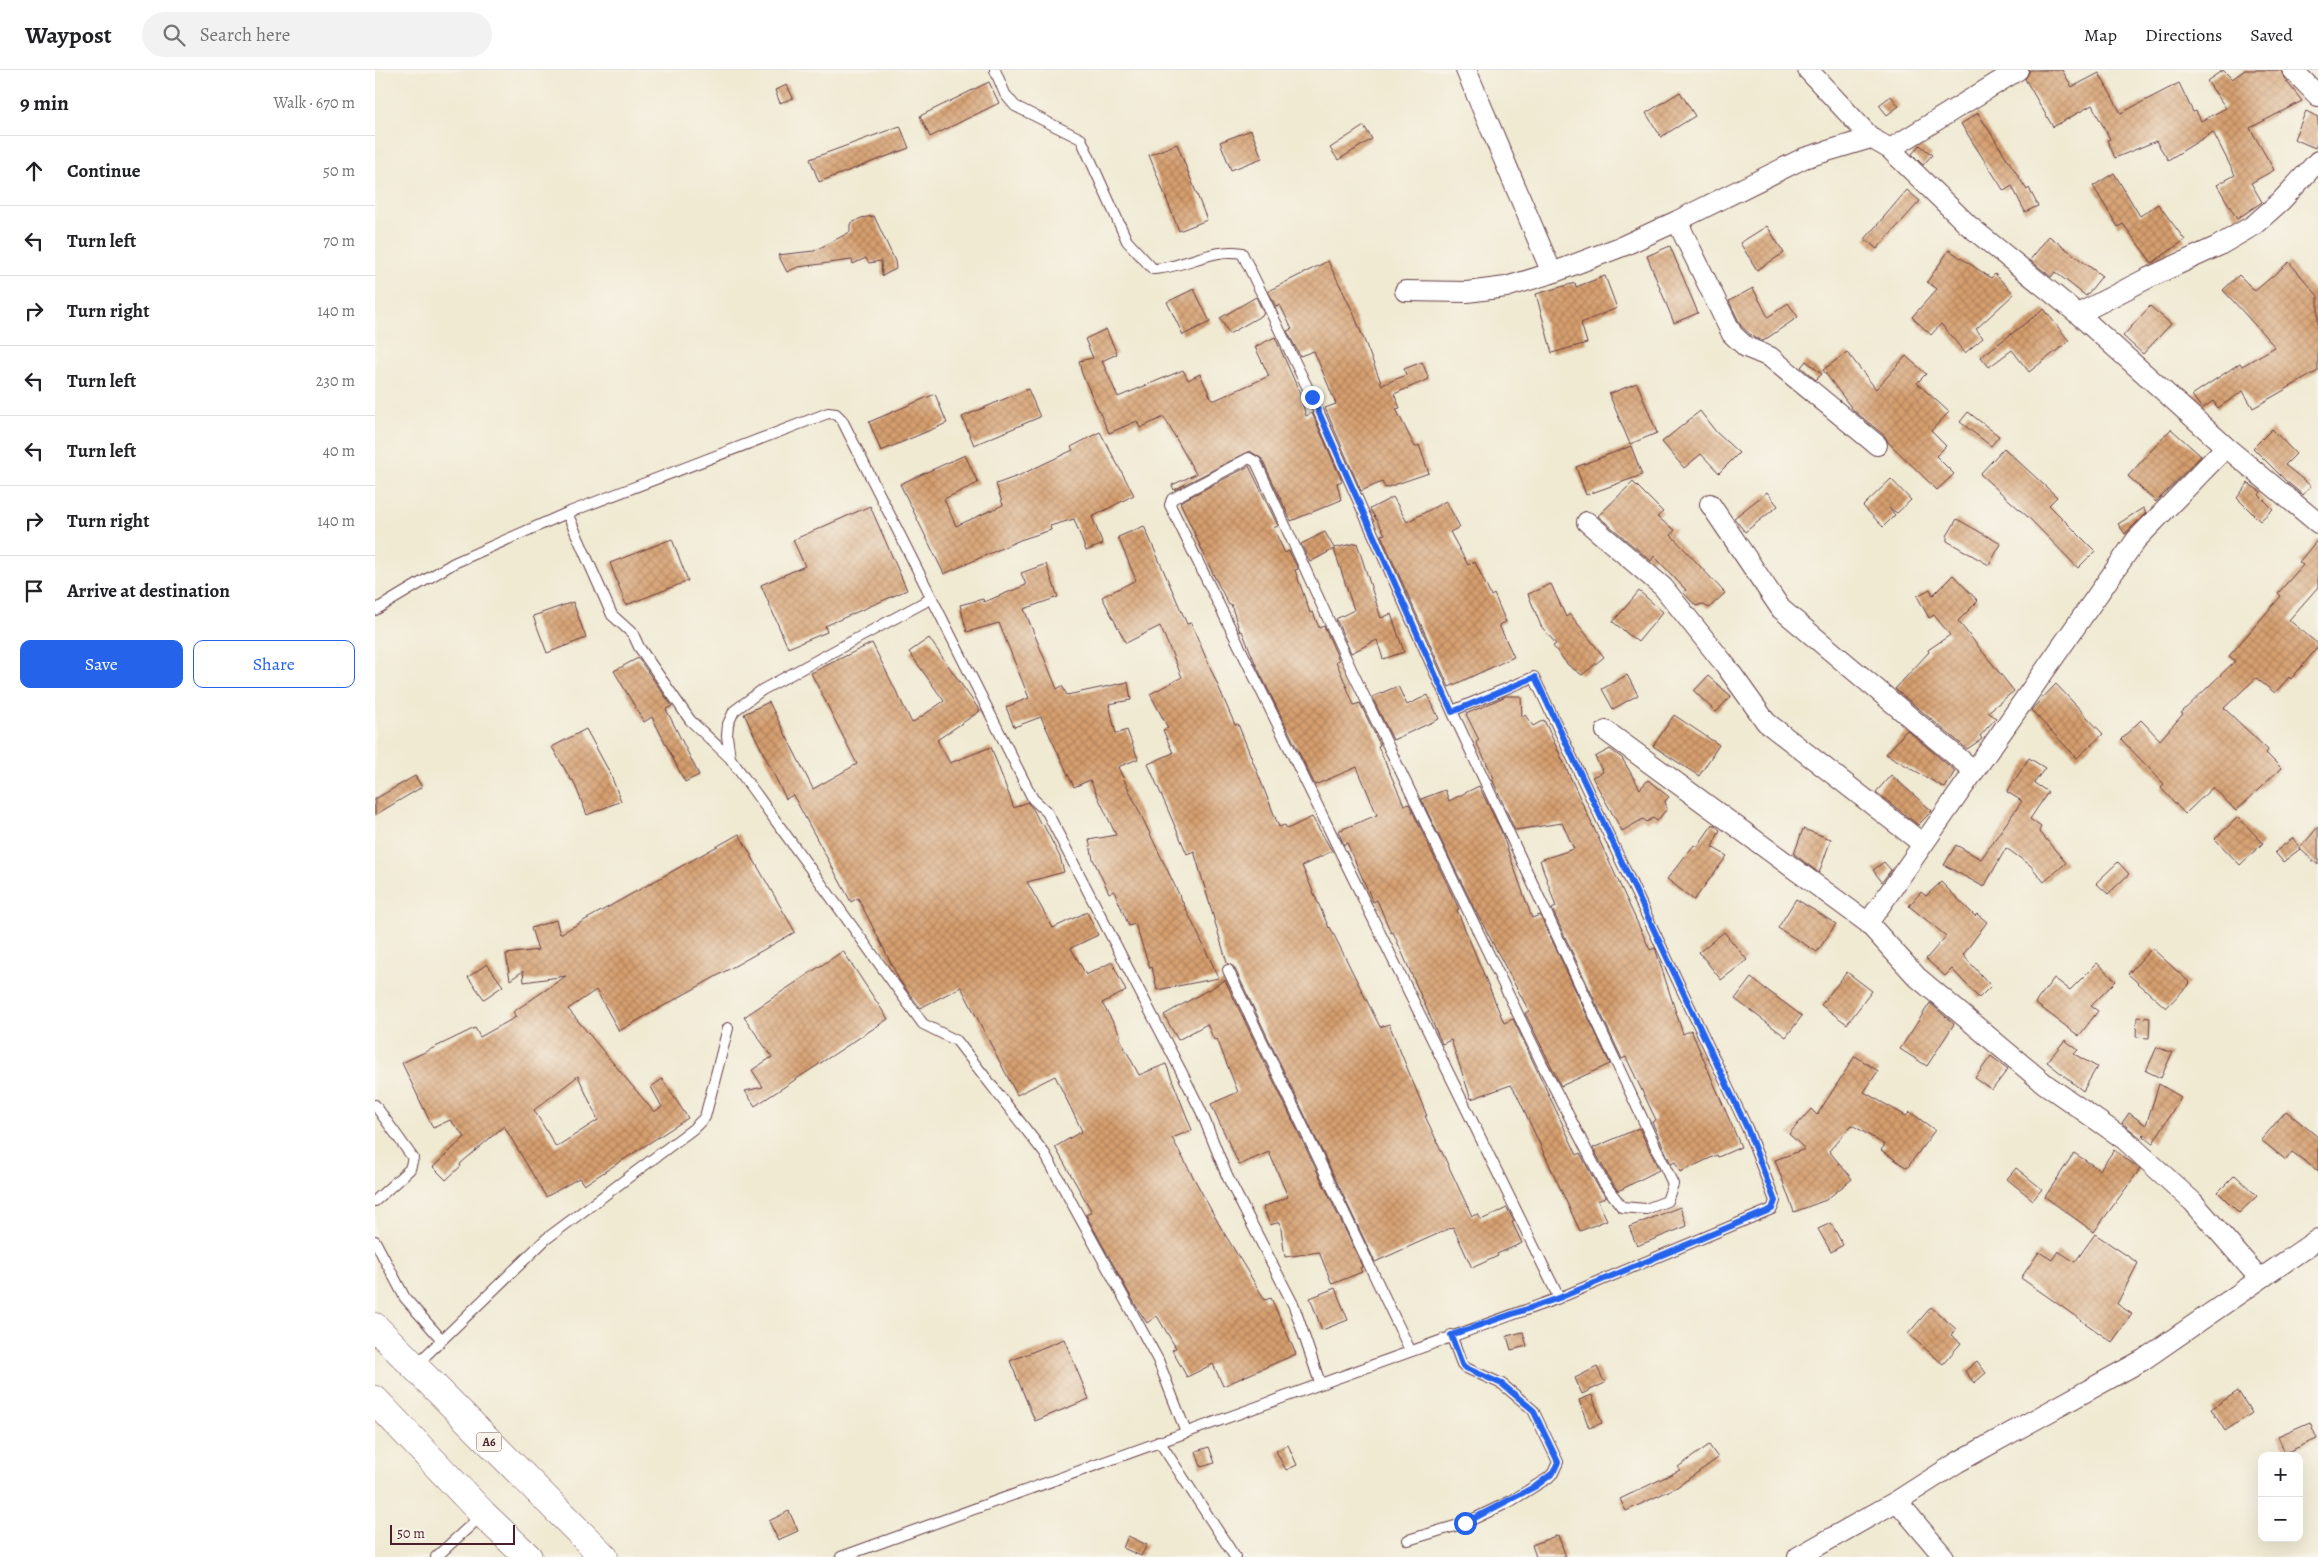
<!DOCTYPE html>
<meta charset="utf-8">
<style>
body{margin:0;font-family:Alegreya,serif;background:#f2f2f2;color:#202124}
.controls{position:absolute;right:15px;bottom:15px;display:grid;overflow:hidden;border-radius:10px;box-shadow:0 5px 20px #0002}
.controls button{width:45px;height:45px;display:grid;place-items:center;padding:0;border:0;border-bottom:1px solid #e0e0e0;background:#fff;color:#202124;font:25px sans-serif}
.scale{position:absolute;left:15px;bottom:12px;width:125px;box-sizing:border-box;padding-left:5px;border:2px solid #4a1f2b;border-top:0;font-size:14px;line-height:18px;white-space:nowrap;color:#4a1f2b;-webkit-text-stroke:4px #f7f3e8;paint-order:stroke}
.stop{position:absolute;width:15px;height:15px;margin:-11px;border:4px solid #2563eb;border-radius:50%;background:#fff}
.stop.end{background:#2563eb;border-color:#fff;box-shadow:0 1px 5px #0008}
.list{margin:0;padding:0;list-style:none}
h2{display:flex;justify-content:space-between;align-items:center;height:65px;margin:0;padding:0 20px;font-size:21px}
h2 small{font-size:16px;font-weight:400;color:#757577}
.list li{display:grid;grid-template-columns:32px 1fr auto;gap:15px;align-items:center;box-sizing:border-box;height:70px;padding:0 20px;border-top:1px solid #e0e0e0}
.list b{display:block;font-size:19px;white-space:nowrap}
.list em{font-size:16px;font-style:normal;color:#757577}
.actions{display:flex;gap:10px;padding:15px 20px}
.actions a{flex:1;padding:11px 0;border:1px solid #2563eb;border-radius:10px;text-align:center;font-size:18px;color:#2563eb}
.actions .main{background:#2563eb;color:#fff}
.icon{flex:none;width:28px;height:28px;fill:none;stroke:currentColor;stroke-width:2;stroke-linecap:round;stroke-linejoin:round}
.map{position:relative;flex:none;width:1943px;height:1487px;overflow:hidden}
header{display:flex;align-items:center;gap:30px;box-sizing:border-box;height:70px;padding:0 25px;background:#fff;border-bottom:1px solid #e0e0e0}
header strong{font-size:24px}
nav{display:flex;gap:28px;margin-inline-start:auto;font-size:18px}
.search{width:350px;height:45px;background:#f2f2f2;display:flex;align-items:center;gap:12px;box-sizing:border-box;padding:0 18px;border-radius:28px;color:#757577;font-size:19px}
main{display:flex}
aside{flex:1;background:#fff}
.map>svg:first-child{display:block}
.building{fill:url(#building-cross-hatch);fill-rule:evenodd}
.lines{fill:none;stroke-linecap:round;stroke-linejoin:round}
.service-casing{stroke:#633d44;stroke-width:12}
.minor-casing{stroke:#633d44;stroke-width:22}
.trunk-casing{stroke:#633d44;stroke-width:29}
.service{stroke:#fff;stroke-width:10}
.minor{stroke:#fff;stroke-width:20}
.trunk{stroke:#fff;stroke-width:28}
.route{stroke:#2563eb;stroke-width:6}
.labels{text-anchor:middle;stroke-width:4;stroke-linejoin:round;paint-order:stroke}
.shield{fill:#f7f3e8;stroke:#7e5f64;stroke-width:1}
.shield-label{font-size:12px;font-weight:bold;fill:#4a1f2b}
</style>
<header>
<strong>Waypost</strong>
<div class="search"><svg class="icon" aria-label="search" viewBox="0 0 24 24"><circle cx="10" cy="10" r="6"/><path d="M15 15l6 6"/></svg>Search here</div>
<nav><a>Map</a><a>Directions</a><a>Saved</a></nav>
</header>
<main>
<aside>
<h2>9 min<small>Walk · 670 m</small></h2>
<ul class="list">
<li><svg class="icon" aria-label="ahead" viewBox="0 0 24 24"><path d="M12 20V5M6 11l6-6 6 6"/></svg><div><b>Continue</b></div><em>50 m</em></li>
<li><svg class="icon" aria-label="left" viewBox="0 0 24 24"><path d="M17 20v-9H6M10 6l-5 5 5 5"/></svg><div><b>Turn left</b></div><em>70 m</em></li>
<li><svg class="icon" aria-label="right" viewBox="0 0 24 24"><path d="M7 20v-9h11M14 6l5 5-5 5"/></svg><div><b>Turn right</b></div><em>140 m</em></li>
<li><svg class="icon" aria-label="left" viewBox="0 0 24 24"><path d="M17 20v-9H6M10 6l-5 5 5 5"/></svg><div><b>Turn left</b></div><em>230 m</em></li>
<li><svg class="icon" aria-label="left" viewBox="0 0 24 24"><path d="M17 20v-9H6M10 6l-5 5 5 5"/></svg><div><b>Turn left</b></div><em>40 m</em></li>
<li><svg class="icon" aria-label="right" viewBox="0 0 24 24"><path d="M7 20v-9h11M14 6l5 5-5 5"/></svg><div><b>Turn right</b></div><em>140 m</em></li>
<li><svg class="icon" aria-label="arrive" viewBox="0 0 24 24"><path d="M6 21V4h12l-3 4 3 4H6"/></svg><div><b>Arrive at destination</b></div></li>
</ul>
<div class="actions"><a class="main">Save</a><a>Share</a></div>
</aside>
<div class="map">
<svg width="1943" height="1487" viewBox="0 0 1943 1487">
<defs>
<pattern id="building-cross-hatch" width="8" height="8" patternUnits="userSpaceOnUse" patternTransform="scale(1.25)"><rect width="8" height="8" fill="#d69f6e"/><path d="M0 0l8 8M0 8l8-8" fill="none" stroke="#b0815b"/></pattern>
</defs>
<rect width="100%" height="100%" fill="#f7f3e8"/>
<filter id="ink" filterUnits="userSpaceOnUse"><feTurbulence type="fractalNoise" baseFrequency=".02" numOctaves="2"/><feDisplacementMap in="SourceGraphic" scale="10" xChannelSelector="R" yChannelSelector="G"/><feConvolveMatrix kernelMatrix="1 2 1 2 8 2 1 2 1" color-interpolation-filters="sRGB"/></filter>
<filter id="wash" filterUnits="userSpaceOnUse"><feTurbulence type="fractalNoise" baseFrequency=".0096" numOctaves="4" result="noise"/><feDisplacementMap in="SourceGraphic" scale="20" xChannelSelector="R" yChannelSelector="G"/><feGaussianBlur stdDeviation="1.12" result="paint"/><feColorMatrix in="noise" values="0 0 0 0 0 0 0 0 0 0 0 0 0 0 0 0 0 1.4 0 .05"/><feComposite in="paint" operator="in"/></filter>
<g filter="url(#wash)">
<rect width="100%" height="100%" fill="#f0ead3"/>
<g id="blocks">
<path class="building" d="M1655 0H1687L1697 17 1724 3 1746 43 1804 13 1818 42 1821 41 1826 51 1851 38 1832 11 1848 0 1857 9 1870 0H1906L1909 8 1927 31 1875 58 1899 100 1876 113 1887 132 1862 149 1842 115 1860 105 1838 62 1793 90 1781 71 1740 88 1732 70 1735 69 1717 35 1678 57 1650 9Z
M614 12 624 33 555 67 545 46Z
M412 15 418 28 405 33 400 20Z
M1305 22 1320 46 1286 67 1271 43Z
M1516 26 1524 36 1512 45 1504 35Z
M1931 41 1943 47V71L1940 78 1919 69Z
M1603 43 1652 120 1654 118 1663 136 1650 142 1637 116 1629 121 1586 54Z
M525 56 534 78 444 112 435 89Z
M989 56 997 69 963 90 955 78Z
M876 60 887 88 856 100 845 72Z
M802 74 832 150 804 161 774 85Z
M1545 75 1557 85 1548 95 1537 84Z
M1739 103 1765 146 1783 134 1810 170 1777 193 1748 154 1743 157 1718 116Z
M1532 120 1545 131 1502 179 1490 169Z
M499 146 520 191 521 199 507 206 506 191 494 193 491 188 478 194 477 190 423 197 412 202 403 185 439 181 475 162V154L486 148Z
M1392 156 1409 183 1382 200 1365 173Z
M1674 166 1727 206 1711 226 1680 202 1676 207 1655 190Z
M1295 176 1323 243 1299 253 1272 186Z
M1574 180 1616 208 1620 204 1639 224 1601 259 1608 268 1590 283 1566 254 1556 265 1537 247 1562 219 1552 212Z
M953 191 978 242 1007 315 1031 305 1029 299 1047 292 1054 309 1019 324 1025 338 1021 339 1040 377 1044 375 1054 403 1010 418 1007 412 986 421 950 338 961 334 939 281 925 286 912 261 917 259 905 235 901 237 893 221Z
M1914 192 1943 226V301L1878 338 1868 321 1843 338 1838 331 1827 339 1817 325 1865 293 1867 296 1900 277 1848 220 1864 205 1880 221Z
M1230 206 1242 238 1206 253 1212 273 1177 283 1161 224 1200 213 1201 217Z
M1378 218 1393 247 1413 233 1423 247 1388 271 1378 267 1366 256 1354 231Z
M819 219 835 252 808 265 792 232Z
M881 227 889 244 854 264 845 248Z
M1775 236 1796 254 1768 284 1748 266Z
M1669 239 1694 271 1654 302 1637 280 1614 297 1606 287Z
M731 259 742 284 727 291 743 327 808 300 813 310 825 304 837 330H840L894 306 880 277 900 267 924 321 931 346 937 343 967 411 962 413 966 430 916 451 887 389 875 381 799 420 797 415 821 404 789 347 765 358 762 351 734 363 707 304 704 291 718 288 710 269Z
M1472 282 1501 319 1531 286 1551 304 1542 313 1574 342 1556 361 1571 376 1561 386 1579 404 1562 420 1513 372 1510 366 1478 340 1448 300Z
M1431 291 1447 304 1441 310 1426 297Z
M1262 313 1282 363 1255 374 1234 324Z
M653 319 665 347 599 375 587 347Z
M560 324 572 353 506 381 494 352Z
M1325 341 1341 362 1364 383 1344 403 1326 384 1309 398 1287 372Z
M1593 342 1624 366 1616 376 1585 352Z
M1796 359 1826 386 1781 432 1753 406Z
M1897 359 1921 384 1910 395 1936 416 1928 425 1910 410 1878 378Z
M725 362 759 425 717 447 728 474 711 481 699 449 675 456 676 460 645 470 569 504 525 414 590 385 603 413 569 429 581 456 628 435 621 414 643 406 698 380 696 377Z
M1256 376 1267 405 1211 425 1201 397Z
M1629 378 1682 427 1674 435 1720 481 1703 498 1654 448 1605 404Z
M874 396 903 456 898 458 910 483 914 481 923 499 920 500 935 543 938 542 944 558 949 556 964 590 961 591 979 635 985 633 1005 675 1003 676 1029 735 1034 734 1084 839 1082 840 1129 953 1138 949 1202 1085 1205 1083 1222 1115 1231 1127 1223 1131 1232 1150 1205 1161 1142 1025 1136 1015 1096 1029 1076 970 1067 974 1018 862 1016 863 1002 830 998 832 972 773 969 775 963 761 1002 745 982 697 940 715 881 595 867 561 865 562 856 534 854 535 840 508 805 432Z
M1516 409 1536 430 1522 443 1514 438 1520 445 1508 457 1488 436Z
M1258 412 1288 442 1282 447 1300 460 1296 465 1350 523 1334 538 1327 534 1321 536 1308 522 1311 520 1279 486 1276 491 1223 446Z
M1873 413 1886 422 1884 425 1898 439 1885 451 1862 428Z
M1392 422 1403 436 1370 462 1359 448Z
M1018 427 1032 452 1071 431 1085 457 1075 462 1093 495 1100 492 1116 526 1119 524 1131 552 1124 555 1139 587 1074 617 1006 465 1010 464 995 439Z
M495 436 532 520 450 556 452 562 413 578 386 515 430 496 418 470Z
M1768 438 1771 443 1750 464 1743 454Z
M1582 449 1626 474 1614 495 1572 471V466Z
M769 456 812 554 816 553 860 655 863 654 904 757 910 755 912 759 937 747 957 781 927 796 954 858 955 857 1005 957 1014 954 1052 1046H1050L1097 1146 1103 1144 1106 1150 1132 1138 1139 1151 1137 1152 1147 1173 1122 1184 1123 1186 1097 1198 1078 1157 1000 1192 859 897 852 893 819 781 812 784 773 694 798 683 788 660 793 658 775 624 807 607 785 556 751 573 727 527 761 510 743 467Z
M950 462 959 478 982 473 1006 548 1016 544 1029 582 1008 589 1002 570 976 583 961 549 979 540 959 479 935 492 926 474Z
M297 469 313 511 251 535 235 493Z
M1943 469V517L1914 550 1943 574V577L1916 609 1914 607 1900 623 1881 608 1849 638 1893 680 1891 683 1906 698 1861 741 1838 717 1810 744 1786 718 1789 714 1746 669 1766 650 1785 670 1808 644 1806 643 1860 591 1854 586 1906 526 1903 523 1928 495 1924 492Z
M671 494 683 527 649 539 682 619 687 616 692 625 753 612 756 630 734 634 741 664 752 660 763 689 743 697 844 908 782 920 777 897 775 898 760 854 754 856 739 821 734 823 718 789 714 770 741 765 715 710 699 717 666 647 639 657 631 637 654 628 624 553 592 562 585 535 608 529 609 532 651 515 646 503Z
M1578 505 1603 531 1583 551 1639 621 1613 642 1621 648 1605 666 1607 669 1592 679 1520 619 1554 582 1553 580 1575 565 1559 545 1554 548 1542 526 1555 519 1558 525Z
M1176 514 1191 547 1195 544 1229 587 1207 605 1193 595 1178 576 1181 574 1166 556 1153 524Z
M1264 521 1288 542 1263 572 1238 552Z
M198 532 211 568 172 583 158 546Z
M554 568 605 641 562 670 575 693 616 677 639 738 652 732 658 739 666 755 668 754 685 787 689 802 652 812 678 858 712 842 723 865 696 878 711 905 737 892 751 921 727 933 746 966 744 967 764 1005 791 994 817 1060 797 1068 846 1158 890 1230 896 1228 921 1284 848 1316 838 1294 812 1307 797 1280 801 1278 782 1246 772 1253 761 1236 711 1145 717 1142 680 1077 707 1061 680 1006 642 1025 586 917 545 938 525 911 483 828 476 832 418 725 411 729 369 644 394 632 438 719 482 694 436 603 497 573 537 653 569 631 534 582Z
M263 588 297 636 291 639 324 705 310 712 277 647 269 652 239 601Z
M1252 605 1263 625 1238 639 1227 619Z
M1333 606 1356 626 1341 642 1319 621Z
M1681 614 1728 664 1702 688 1656 640Z
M1023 616 1032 635 1053 625 1064 649 1018 670 997 627Z
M1131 626H1146L1147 647 1150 645 1158 656 1169 650 1275 880 1280 878 1281 881 1308 964 1316 960 1366 1077 1343 1087 1342 1085 1305 1102 1300 1092 1296 1094 1277 1052 1281 1050 1251 987 1247 989 1177 839 1181 837 1165 790 1199 779 1187 753 1140 760 1117 709 1119 708 1101 672 1104 670 1091 644Z
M1299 645 1344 675 1324 706 1278 676Z
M211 659 235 703 246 731 212 745 198 710H196L177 677Z
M1532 660 1580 701 1570 718 1511 684Z
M1235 679 1247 688 1265 719 1273 710 1294 727 1290 731 1292 739 1282 751 1278 748 1272 752 1268 749 1247 761 1217 707 1228 702 1220 687Z
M1654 688 1670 698 1659 713 1673 722 1655 749 1666 757 1664 761 1691 793 1669 812 1655 795 1631 778 1609 817 1569 795 1581 775 1606 789 1647 731 1632 722Z
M1516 705 1557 741 1543 755 1501 722Z
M40 706 47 717 0 745V729Z
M1104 716 1126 761 1157 848 1165 845 1235 994 1186 1016 1150 943 1154 941 1099 838 1046 729 1070 720 1074 731Z
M1863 747 1888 773 1865 795 1840 769Z
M1338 754 1345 760 1337 777 1352 786 1319 830 1292 809 1319 775 1322 777Z
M1943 757V795L1925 779 1908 792 1900 782 1918 768 1925 778Z
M1428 759 1456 769 1444 803 1419 784Z
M364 764 420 862 244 961 221 920 193 939 279 1042 287 1037 276 1017 287 1009 313 1048 209 1115 204 1108 171 1127 129 1056 85 1094 86 1096 71 1110 58 1097 90 1067 75 1050 58 1058 27 993 100 958 105 967 141 947 138 942 191 906 149 912 148 901 135 910 131 884 163 880 156 858 181 850 185 864ZM203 1006 223 1050 181 1077 159 1040Z
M1509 792 1516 800 1507 812 1498 800Z
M1743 792 1754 804 1733 824 1721 813Z
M1566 812 1600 846 1602 844 1612 852 1588 885 1616 916 1604 928 1577 899 1570 906 1551 889 1571 866 1534 836 1546 822 1551 826Z
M1421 829 1461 854 1442 882 1403 858Z
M1349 862 1372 890 1346 910 1324 882Z
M1777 878 1815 913 1791 938 1753 904Z
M468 881 513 949 380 1036 370 1021 388 1017 377 1000 397 987 369 947Z
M1722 893 1741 911 1716 936 1723 941 1704 966 1660 933 1679 908 1695 920Z
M112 894 128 916 109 929 93 907Z
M1472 902 1497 921 1472 954 1446 935Z
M1376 908 1427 946 1411 967 1360 929Z
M850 910 988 1197 985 1198 987 1202 957 1214 944 1182 910 1187 905 1152 895 1155 888 1137 913 1127 894 1082 864 1095 836 1034 863 1022 842 969 839 970 832 954 803 970 789 945Z
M1555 933 1579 954 1552 996 1525 979Z
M1762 947 1775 948 1774 968 1761 967Z
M1690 970 1703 980 1699 984 1722 997 1708 1021 1672 992Z
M1782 977 1797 983 1786 1008 1771 1001Z
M1480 986 1503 1001 1489 1022 1531 1046 1535 1042 1560 1060 1532 1098 1506 1080 1510 1075 1477 1055 1454 1081 1477 1109 1451 1130 1419 1142 1400 1090 1430 1079 1414 1064 1436 1039 1442 1045Z
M1616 986 1633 999 1617 1020 1600 1008Z
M1784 1014 1806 1027 1778 1073 1768 1067 1769 1064 1766 1068 1747 1053 1754 1043 1771 1055Z
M1911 1041 1943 1067V1101L1917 1082 1911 1090 1886 1070Z
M1264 1058 1284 1100 1243 1121 1234 1108 1218 1078Z
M1739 1080 1765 1099 1719 1162 1670 1127 1699 1083 1725 1100Z
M1641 1098 1667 1119 1658 1130 1632 1109Z
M1860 1105 1882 1126 1864 1143 1843 1122Z
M1305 1137 1312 1156 1262 1176 1254 1157Z
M1456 1153 1468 1175 1456 1182 1443 1159Z
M1720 1164 1763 1193 1742 1234 1757 1244 1737 1272 1646 1208 1664 1182 1677 1190 1683 1181 1700 1192Z
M960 1218 973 1250 947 1260 935 1228Z
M1556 1237 1581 1259 1576 1265 1586 1273 1568 1294 1533 1264Z
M1148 1262 1152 1276 1136 1280 1132 1266Z
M689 1269 714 1329 660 1351 635 1291Z
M1602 1291 1611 1303 1599 1313 1590 1301Z
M1222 1297 1230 1313 1207 1324 1200 1308Z
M1863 1321 1877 1343 1850 1361 1836 1339Z
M1217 1325 1227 1353 1214 1358 1204 1330Z
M1935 1352 1942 1369 1910 1383 1903 1366Z
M913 1375 922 1395 911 1400 901 1381Z
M1334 1375 1343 1388 1302 1417 1251 1441 1245 1429 1305 1400 1303 1397Z
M834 1377 840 1393 826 1397 821 1381Z
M414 1441 423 1461 403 1470 394 1451Z
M1183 1465 1191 1487H1161L1157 1475Z
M753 1466 772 1475 766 1486 748 1478Z"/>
</g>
</g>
<g filter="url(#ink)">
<use href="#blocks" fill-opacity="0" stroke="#633d44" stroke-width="1"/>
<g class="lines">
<defs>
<path id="service" d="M620 0 630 24 640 36 706 69 752 171 778 199C808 198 838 177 867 183L937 327 1077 641 1298 1114 1292 1131 1271 1139 1247 1137 1228 1112 1167 994 977 601 881 392 874 388 797 429 795 435 1184 1228
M192 443 237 545 258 564 264 577 315 650 355 688
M557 528 387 620 359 641 353 654 352 666 355 688 548 954 582 971 670 1084 783 1290 811 1362
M0 540 79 493 192 443 453 343 461 344 467 350 658 729 672 742 807 1003 826 1041 852 1106 919 1236 945 1313
M853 900 1035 1280
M0 1035 38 1088 35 1099 0 1131
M0 1171 30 1228 67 1270
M40 1296 171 1169 318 1059 330 1047 353 958
M784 1371 860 1487
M1033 1470 1090 1453 1136 1431 1173 1408 1178 1403 1183 1392 1158 1340 1127 1314 1091 1298 1087 1294 1076 1265
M61 1487 107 1445
M466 1487 1184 1228 1397 1139 1400 1131 1372 1058 1159 607 1077 641"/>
<path id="minor" d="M1091 0 1177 203
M1433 0 1496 68 1515 79 1593 155 1703 244
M1918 0 1943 26
M1515 79 1643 0
M1943 91 1906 131 1879 155 1843 176 1773 208 1703 244 1851 377 1943 453
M1302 151 1357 264 1371 277 1395 287 1502 375
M1030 221 1092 222 1131 217 1177 203 1248 176 1302 151 1429 88 1496 68
M1851 377 1761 470 1493 853 1542 907 1670 1014 1749 1069 1818 1132 1885 1209
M1335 434 1406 539 1599 701
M1212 452 1288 517 1351 596 1391 652 1548 774
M1231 661 1493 853
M1522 1431 1569 1487
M1423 1487 1522 1431 1583 1392 1768 1290 1943 1169"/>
<path id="trunk" d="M0 1257 229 1487
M0 1330 108 1444 153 1487"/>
</defs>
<use href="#service" class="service-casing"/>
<use href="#minor" class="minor-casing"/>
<use href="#trunk" class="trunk-casing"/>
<use href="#service" class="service"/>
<use href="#minor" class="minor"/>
<use href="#trunk" class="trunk"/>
</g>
</g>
<g class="lines" filter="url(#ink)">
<path class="route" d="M937 327 1077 642 1160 607 1372 1058 1400 1131 1397 1139 1184 1228 1076 1265 1087 1294 1091 1298 1127 1314 1158 1340 1183 1392 1178 1403 1161 1416 1090 1453"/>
</g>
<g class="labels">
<rect class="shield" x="101.5" y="1362.5" width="25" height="19" rx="4"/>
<g class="shield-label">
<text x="114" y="1376">A6</text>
</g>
</g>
</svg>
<div class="controls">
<button>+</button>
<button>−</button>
</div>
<div class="scale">50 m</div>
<div class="stop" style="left:1090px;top:1453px"></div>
<div class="stop end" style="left:937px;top:327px"></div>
</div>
</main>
